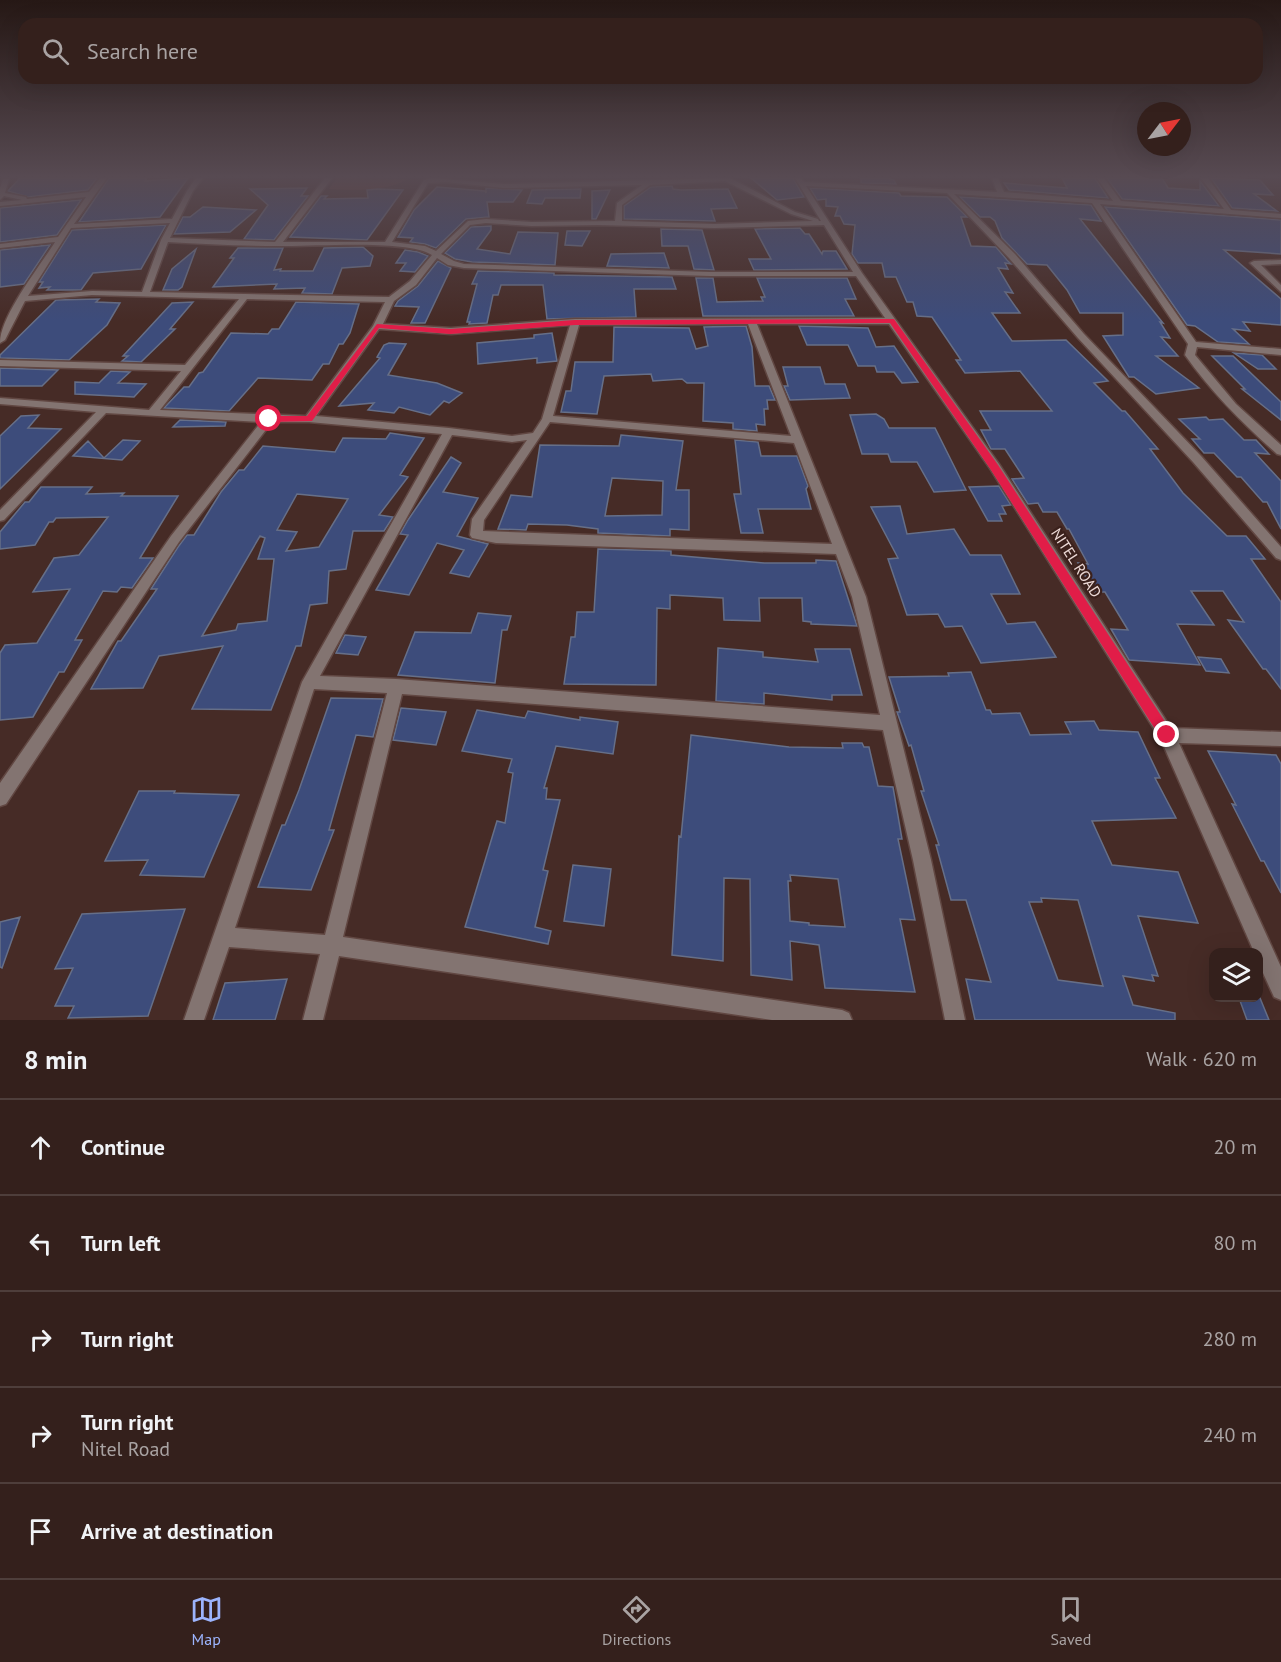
<!DOCTYPE html>
<meta charset="utf-8">
<style>
body{margin:0;font-family:"PT Sans",sans-serif;background:#3f2d29;color:#f1f3f6}
.controls{position:absolute;right:18px;bottom:18px;display:grid;overflow:hidden;border-radius:12px;box-shadow:0 6px 24px #0002}
.controls button{width:54px;height:54px;display:grid;place-items:center;padding:0;border:0;border-bottom:2px solid #4e3e3b;background:#34201c;color:#f1f3f6;font:30px sans-serif}
.compass{position:absolute;left:1137px;top:102px;width:54px;height:54px;border-radius:50%;background:#34201c;box-shadow:0 6px 24px #0002;rotate:58deg}
.stop{position:absolute;width:18px;height:18px;margin:-14px;border:4px solid #e11d48;border-radius:50%;background:#fff}
.stop.end{background:#e11d48;border-color:#fff;box-shadow:0 2px 6px #0008}
.list{margin:0;padding:0;list-style:none}
h2{display:flex;justify-content:space-between;align-items:center;height:78px;margin:0;padding:0 24px;font-size:26px}
h2 small{font-size:20px;font-weight:400;color:#a9a3a3}
.list li{display:grid;grid-template-columns:39px 1fr auto;gap:18px;align-items:center;box-sizing:border-box;height:96px;padding:0 24px;border-top:2px solid #4e3e3b}
.list b{display:block;font-size:22px;white-space:nowrap}
.list p{margin:0;font-size:20px;white-space:nowrap;color:#a9a3a3}
.list em{font-size:20px;font-style:normal;color:#a9a3a3}
.icon{flex:none;width:33px;height:33px;fill:none;stroke:currentColor;stroke-width:2;stroke-linecap:round;stroke-linejoin:round}
.map{position:relative;flex:none;width:1281px;height:1020px;overflow:hidden}
.search{position:absolute;background:#34201c;box-shadow:0 6px 24px #0002;left:18px;right:18px;top:18px;height:66px;display:flex;align-items:center;gap:15px;box-sizing:border-box;padding:0 21px;border-radius:18px;color:#a9a3a3;font-size:22px}
.sheet{height:558px;background:#34201c}
nav{display:flex;justify-content:space-around;align-items:center;box-sizing:border-box;height:84px;border-top:2px solid #4e3e3b;background:#34201c;font-size:16px;color:#a9a3a3}
nav a{display:grid;justify-items:center;gap:3px}
nav .on{color:#9cb4fd}
.map>svg:first-child{display:block}
.green{fill:#68372e}
.building{fill:#3d4c7b;stroke:#666f88;stroke-width:1.5;fill-rule:evenodd}
.lines{fill:none;stroke-linecap:round;stroke-linejoin:round}
.minor-casing{stroke:#614742;stroke-width:3}
.minor{fill:#837471;fill-rule:evenodd}
.route{fill:#e11d48}
.labels{text-anchor:middle;stroke-width:4.5;stroke-linejoin:round;paint-order:stroke}
.street-label{font-size:15px;fill:#ecd9d6;stroke:#3b211c}
</style>
<div class="map">
<svg width="1281" height="1020" viewBox="0 0 1281 1020">
<rect width="100%" height="100%" fill="#462b26"/>
<path class="green" d="M336 179V178L407 179C389 192 350 190 329 189Z"/>
<path class="building" d="M20 178H97L88 190 28 197 8 191Z
M109 178H147L145 181 188 178 160 217 79 222Z
M751 178H793L804 197 777 200Z
M861 178H888L894 180 896 184 861 183Z
M1062 178H1095L1108 198 1009 190 1004 183 1067 188Z
M1107 178H1162L1168 188 1200 190V181L1219 206 1122 199Z
M1211 178 1260 180 1273 195 1254 194 1277 211 1232 208Z
M672 186 673 189 681 190 728 189 737 208 711 209 715 221 624 219V206L651 187Z
M437 187 485 191 486 193V188L522 190 513 202H487L489 217 466 219 436 248 425 244 410 242 413 238 398 237 414 210Z
M307 188 301 196H308L274 240 244 239 268 205 250 189Z
M810 188 899 193 901 196 947 197 967 217H961L971 246 996 247 1007 260 1011 264 1005 263 1008 269 998 268 1013 293 1005 292 1020 313H992L1012 341 1066 340 1108 381 1094 383 1122 411H1125L1158 449H1150L1183 493 1227 536H1246L1265 559H1251L1281 602V689L1266 669H1263L1228 620 1244 622 1223 591H1191L1214 625 1177 624 1200 665 1129 660 1111 629 1128 630 1105 592H1094L1078 563 1088 564 1069 529H1067L1057 512H1043L1038 503 1028 504 1012 479 1024 478 1005 449H991L981 430H991L980 411H1052L1020 371 965 373 956 360H961L932 317 917 316 913 302H907L896 277H885L882 263H858L852 254 855 225 844 224 840 216H835L838 207 826 206V199L817 200Z
M378 189 403 190 367 240 290 237 321 196H327L324 199 368 198 367 190Z
M581 189 580 198H545L542 204 527 203 532 190Z
M610 190 596 219H592V191Z
M960 197 1091 205 1101 221 1080 219 1163 323 1160 322 1170 338 1161 337 1178 356H1156L1199 388 1156 394 1134 377H1129L1103 336 1123 335V313H1080L1067 290 1047 265 1027 264 1002 238 995 221 990 217H980Z
M81 200 57 235 0 242V208Z
M203 207 256 210 230 232 174 234 183 217H190Z
M1105 207 1281 220V254L1224 250 1281 299V325L1243 322 1250 331 1233 329 1249 344 1218 342 1195 326 1187 325Z
M166 225 141 269 93 273 81 290H47L50 287 39 288 43 282H39L72 230Z
M491 226V230L477 249 510 254 518 232 558 233 555 265 472 262 455 259 445 253 471 227Z
M800 228 805 234H809L822 254 823 251H836L847 269 754 270 749 259H771L755 229Z
M661 229 702 230 714 270 694 269 688 246H662Z
M567 231H590L582 246 565 245Z
M50 245 24 284 0 287V250Z
M363 247 373 256 370 266 342 268 332 294 302 293 305 288 274 289 277 284 213 287 234 258H230L238 248H283L274 270 281 269 280 271H313L324 248Z
M196 249 182 287 178 290H163L172 269Z
M405 250 418 252 428 256 415 272 400 271 406 263H396Z
M664 253 669 268 607 266 611 254Z
M438 261 451 268 425 323H411L419 307 395 306 398 301 418 286Z
M478 271 554 273V275L672 277 676 289H634L636 317 547 319 543 285H501L498 295H493L487 323 469 324 470 322H467L477 284H472Z
M696 278H713L717 302 763 301 761 297H765L757 278H847L856 299H845L854 316H703Z
M99 299 96 302 120 303 107 325 69 360 0 358V355L56 300Z
M193 302 170 329H175L141 362 122 361 128 356H123L172 303Z
M296 302 359 304 350 333 343 344H339L329 364H323L312 380 258 378 229 411 164 408 184 387H189L199 373 203 372 231 333 268 334 272 329H279Z
M746 326 752 347 755 386H769L775 400H767L768 409H764L765 425 756 424 757 431 733 429V423L703 421 704 383H687L682 379 653 381 651 374 604 376 597 414 561 412 566 391H571L575 362H613L614 327 689 328 696 349 708 346 704 327Z
M799 326 868 328 876 347 894 346 918 382 902 383 894 372H877L875 366H858L848 345H807Z
M552 333 557 361 537 363V358L478 364 477 343 534 338V335Z
M389 343 406 344 388 375 437 383 462 393 449 403 444 401 430 415 399 407 394 413 368 410 374 403 339 406 380 358 377 357 384 345Z
M1234 353 1262 355 1276 369H1258Z
M1212 356H1233L1281 402V420L1242 389H1245Z
M783 367H820L825 384H845L850 398 790 400 784 386H788Z
M0 368 58 370 42 386H0Z
M111 371 130 372 118 383 146 384 134 397 75 394V382L99 383Z
M876 414 884 419 889 428H935L966 490 934 492 917 462H891L888 454H862L850 415Z
M39 415 28 428 61 429 0 489V436L21 416Z
M1206 417 1209 420 1223 419 1244 440H1256L1269 454 1255 453 1281 481V529L1267 502H1263L1241 477H1237L1214 453H1204L1192 439H1200L1179 419Z
M180 420 226 422 225 426 173 427Z
M390 433 424 438 400 475 408 477 379 515 393 517 384 531H353L346 569 329 571 327 603 310 605 301 646H296L271 710 192 709 223 646 159 656 143 688 91 689 118 641H121L157 589H151L178 547 187 535H194L221 492 239 470H244L263 446 335 452 343 438 386 439ZM297 494 348 499 319 547 286 551 297 532 277 530ZM260 536 265 538 258 559H274L267 621 238 624 236 630 202 636Z
M621 435 683 441 676 490H689V530L670 529V536L598 533V529L567 525 528 524 526 530 498 529 511 495 532 497 540 445 619 446ZM612 478 663 481 662 515 605 516Z
M123 440 140 441 122 460 73 456 88 441 104 458Z
M735 440 758 442 761 456H797L808 486 806 489 811 509H758L763 533H741L734 494H741Z
M451 457 461 463 443 492 478 498 457 536 488 544 469 577 450 573 464 550 437 543 409 595 376 590 408 535 400 534 408 520Z
M999 486 1011 505 1002 506 1006 514H999L1002 521H988L969 487Z
M41 487H92L86 494 124 493 121 496H178L140 558H153L132 588 121 587 117 592 103 591 75 640H82L64 672H59L33 717 0 720V653L5 645 37 643 70 589 33 592 54 558 79 555 108 517 56 518 53 522H49L35 545 0 549V532L25 502H29Z
M900 506 907 534 954 529 970 555H1001L1020 594H991L1007 624 1035 622 1056 657 981 663 962 626 945 627 938 614 907 615 888 559 898 558 871 507Z
M598 549 671 551V555L764 563H816V560L836 561 857 626 811 624V622L803 621 802 598H759L760 621 724 620 723 598 670 595V609L657 608 656 685 564 684 571 637H575L577 612H594Z
M478 613 511 616 507 630H502L495 683 398 675 415 632 471 633Z
M345 635 366 637 358 655 336 653Z
M718 648 763 652V657L818 662 815 649H850L862 695H832V700L764 693V704L716 701Z
M1198 657 1221 659 1229 673 1206 671Z
M971 672 986 710H990L992 714 1020 713 1030 735 1071 734 1065 722 1094 721 1099 730 1138 732 1160 778H1155L1176 818 1092 821 1112 865 1178 872 1198 923 1138 916 1158 976 1152 975 1154 981 1123 976 1133 1005 1175 1013V1020H975L966 979 991 982 966 900H951L936 845H939L921 791H924L911 745 909 746 897 712H900L889 677 949 676 948 673ZM1041 898 1078 900 1103 986 1058 980 1029 902H1042Z
M331 698 383 699 373 737 356 735 329 830H334L311 890 258 887 282 825H285L299 790Z
M401 708 446 712 436 745 393 740Z
M477 710 525 718 528 711 580 720V717L618 722 613 754 556 746 544 788H547L546 799 560 800 543 870 548 871 535 927 551 931 548 944 465 927 497 821 505 823 513 773 508 772 512 759 462 751Z
M691 735 789 747 843 748 842 743H862L864 747H869L878 786 893 787 902 839H898L915 920 900 919 915 992 825 988 819 945 790 941 792 980 751 975 750 879 724 878 723 961 672 955 679 836 681 837ZM790 875 838 879 845 927 809 925V923L790 921 788 881H791Z
M1208 751 1276 755 1281 764V893L1264 861H1261L1232 804 1236 805Z
M139 791H175L174 793 239 795 204 877 140 875 148 860 105 861Z
M573 865 611 869 604 926 564 921Z
M185 909 148 1016 68 1018 74 1006H55L73 968 55 969 82 914Z
M20 917 2 968 0 967V922Z
M287 979 275 1020H213L225 983Z
M1239 998H1260L1269 1020H1247Z"/>
<g class="lines">
<defs>
<path id="minor" d="M100 178H107L74 224 172 219 187 191 196 178H203L193 191 170 238 275 242 325 178H332L283 242H385L424 180 432 178 504 184 730 178 795 212 818 219 819 221H821L795 178H801L804 182 997 192 992 178H998L1004 192 1113 201 1097 178H1104L1121 201 1224 209 1201 178H1208L1231 210 1281 214V218L1100 204 1196 342 1281 349V355L1197 347 1195 355 1236 404 1281 445V455L1277 454C1243 424 1211 392 1185 355L1188 344 1092 203 954 194 1015 254 1084 334 1201 456 1281 547V560L1276 558 1193 462 1078 338 1009 258 947 193 806 186 862 273 999 464 1171 728 1281 732V746L1179 743 1281 967V1000L1274 997 1258 962V952H1254L1161 740 991 470 889 324H757L866 597 931 860 965 1020H945L913 860 883 730 402 694 343 937 842 1010 849 1013 852 1020H772L339 956 323 1020H303L320 954 229 947 204 1020H184L302 682 442 434 309 422H272L179 542 6 804 0 806V783L171 536 261 422 106 413 4 520 0 521V510L96 412 0 404V398L149 410 181 371 0 366V360L185 365 239 299 92 295 25 301 5 340 0 343C0 316 40 266 55 242L0 248V244L58 237 86 197 0 206V202L22 200 4 196 0 200V188L3 179H9L5 193 26 197 27 199 89 192ZM725 181 791 214 813 221 714 224 622 221V205L650 185ZM446 182 504 188 642 185 617 203 615 221 532 222 486 219 468 221 436 251 425 246 392 242 428 183ZM170 223 161 240 142 292 92 291 28 296 71 228ZM486 223 532 226 598 225 714 228 824 225 853 272H710L464 264 454 261 441 254 470 225ZM168 242C204 244 241 246 278 246 313 247 405 239 432 255L410 281 389 297 150 292ZM437 258 448 265 464 268 710 276H856L885 318 575 319 451 328 383 324 394 301 416 285ZM247 299 385 302 373 326 306 416 160 410ZM748 324 791 436 553 416 579 325ZM570 325 542 419 533 433 512 436 449 428 316 416 379 329 451 334ZM550 422 794 443 832 544 483 531 484 520ZM452 435 512 442 527 440 472 519 470 535 472 538 496 543 836 554 852 597 880 715 396 679 320 676ZM314 689 387 693 325 935 235 928Z
M1281 260V264L1261 265 1281 285V292L1250 263 1254 261Z"/>
</defs>
<use href="#minor" class="minor-casing"/>
<use href="#minor" class="minor"/>
</g>
<linearGradient id="sky" x2="0" y2="1"><stop stop-color="#261815"/><stop offset="0.55" stop-color="#574a52"/><stop offset="1" stop-color="#574a52" stop-opacity="0"/></linearGradient>
<rect width="1281" height="321" fill="url(#sky)"/>
<path class="route" d="M894 319 998 465 1171 731 1173 735 1171 740H1162L991 470 890 323 575 325 450 334 379 328 312 421 269 422 264 419 269 416H307L377 324 450 329 575 320Z"/>
<g class="labels">
<g class="street-label">
<text transform="translate(1076 563) rotate(57)" y="5">NITEL ROAD</text>
</g>
</g>
</svg>
<div class="controls">
<button><svg class="icon" aria-label="layers" viewBox="0 0 24 24"><path d="M12 4l9 5-9 5-9-5zM3 14l9 5 9-5"/></svg></button>
</div>
<svg class="compass" viewBox="-18 -18 36 36"><path d="M0-13l5 13h-10z" fill="#e53935"/><path d="M0 13l5-13h-10z" fill="#a9a3a3"/></svg>
<div class="stop" style="left:269px;top:419px"></div>
<div class="stop end" style="left:1167px;top:735px"></div>
<div class="search"><svg class="icon" aria-label="search" viewBox="0 0 24 24"><circle cx="10" cy="10" r="6"/><path d="M15 15l6 6"/></svg>Search here</div>
</div>
<section class="sheet">
<h2>8 min<small>Walk · 620 m</small></h2>
<ul class="list">
<li><svg class="icon" aria-label="ahead" viewBox="0 0 24 24"><path d="M12 20V5M6 11l6-6 6 6"/></svg><div><b>Continue</b></div><em>20 m</em></li>
<li><svg class="icon" aria-label="left" viewBox="0 0 24 24"><path d="M17 20v-9H6M10 6l-5 5 5 5"/></svg><div><b>Turn left</b></div><em>80 m</em></li>
<li><svg class="icon" aria-label="right" viewBox="0 0 24 24"><path d="M7 20v-9h11M14 6l5 5-5 5"/></svg><div><b>Turn right</b></div><em>280 m</em></li>
<li><svg class="icon" aria-label="right" viewBox="0 0 24 24"><path d="M7 20v-9h11M14 6l5 5-5 5"/></svg><div><b>Turn right</b><p>Nitel Road</p></div><em>240 m</em></li>
<li><svg class="icon" aria-label="arrive" viewBox="0 0 24 24"><path d="M6 21V4h12l-3 4 3 4H6"/></svg><div><b>Arrive at destination</b></div></li>
</ul>
</section>
<nav>
<a class="on"><svg class="icon" aria-label="map" viewBox="0 0 24 24"><path d="M3 6l6-2 6 2 6-2v14l-6 2-6-2-6 2zM9 4v14M15 6v14"/></svg>Map</a>
<a><svg class="icon" aria-label="directions" viewBox="0 0 24 24"><path d="M12 3l9 9-9 9-9-9zM9 14v-3h6M13 9l2 2-2 2"/></svg>Directions</a>
<a><svg class="icon" aria-label="saved" viewBox="0 0 24 24"><path d="M7 4h10v16l-5-4-5 4z"/></svg>Saved</a>
</nav>
